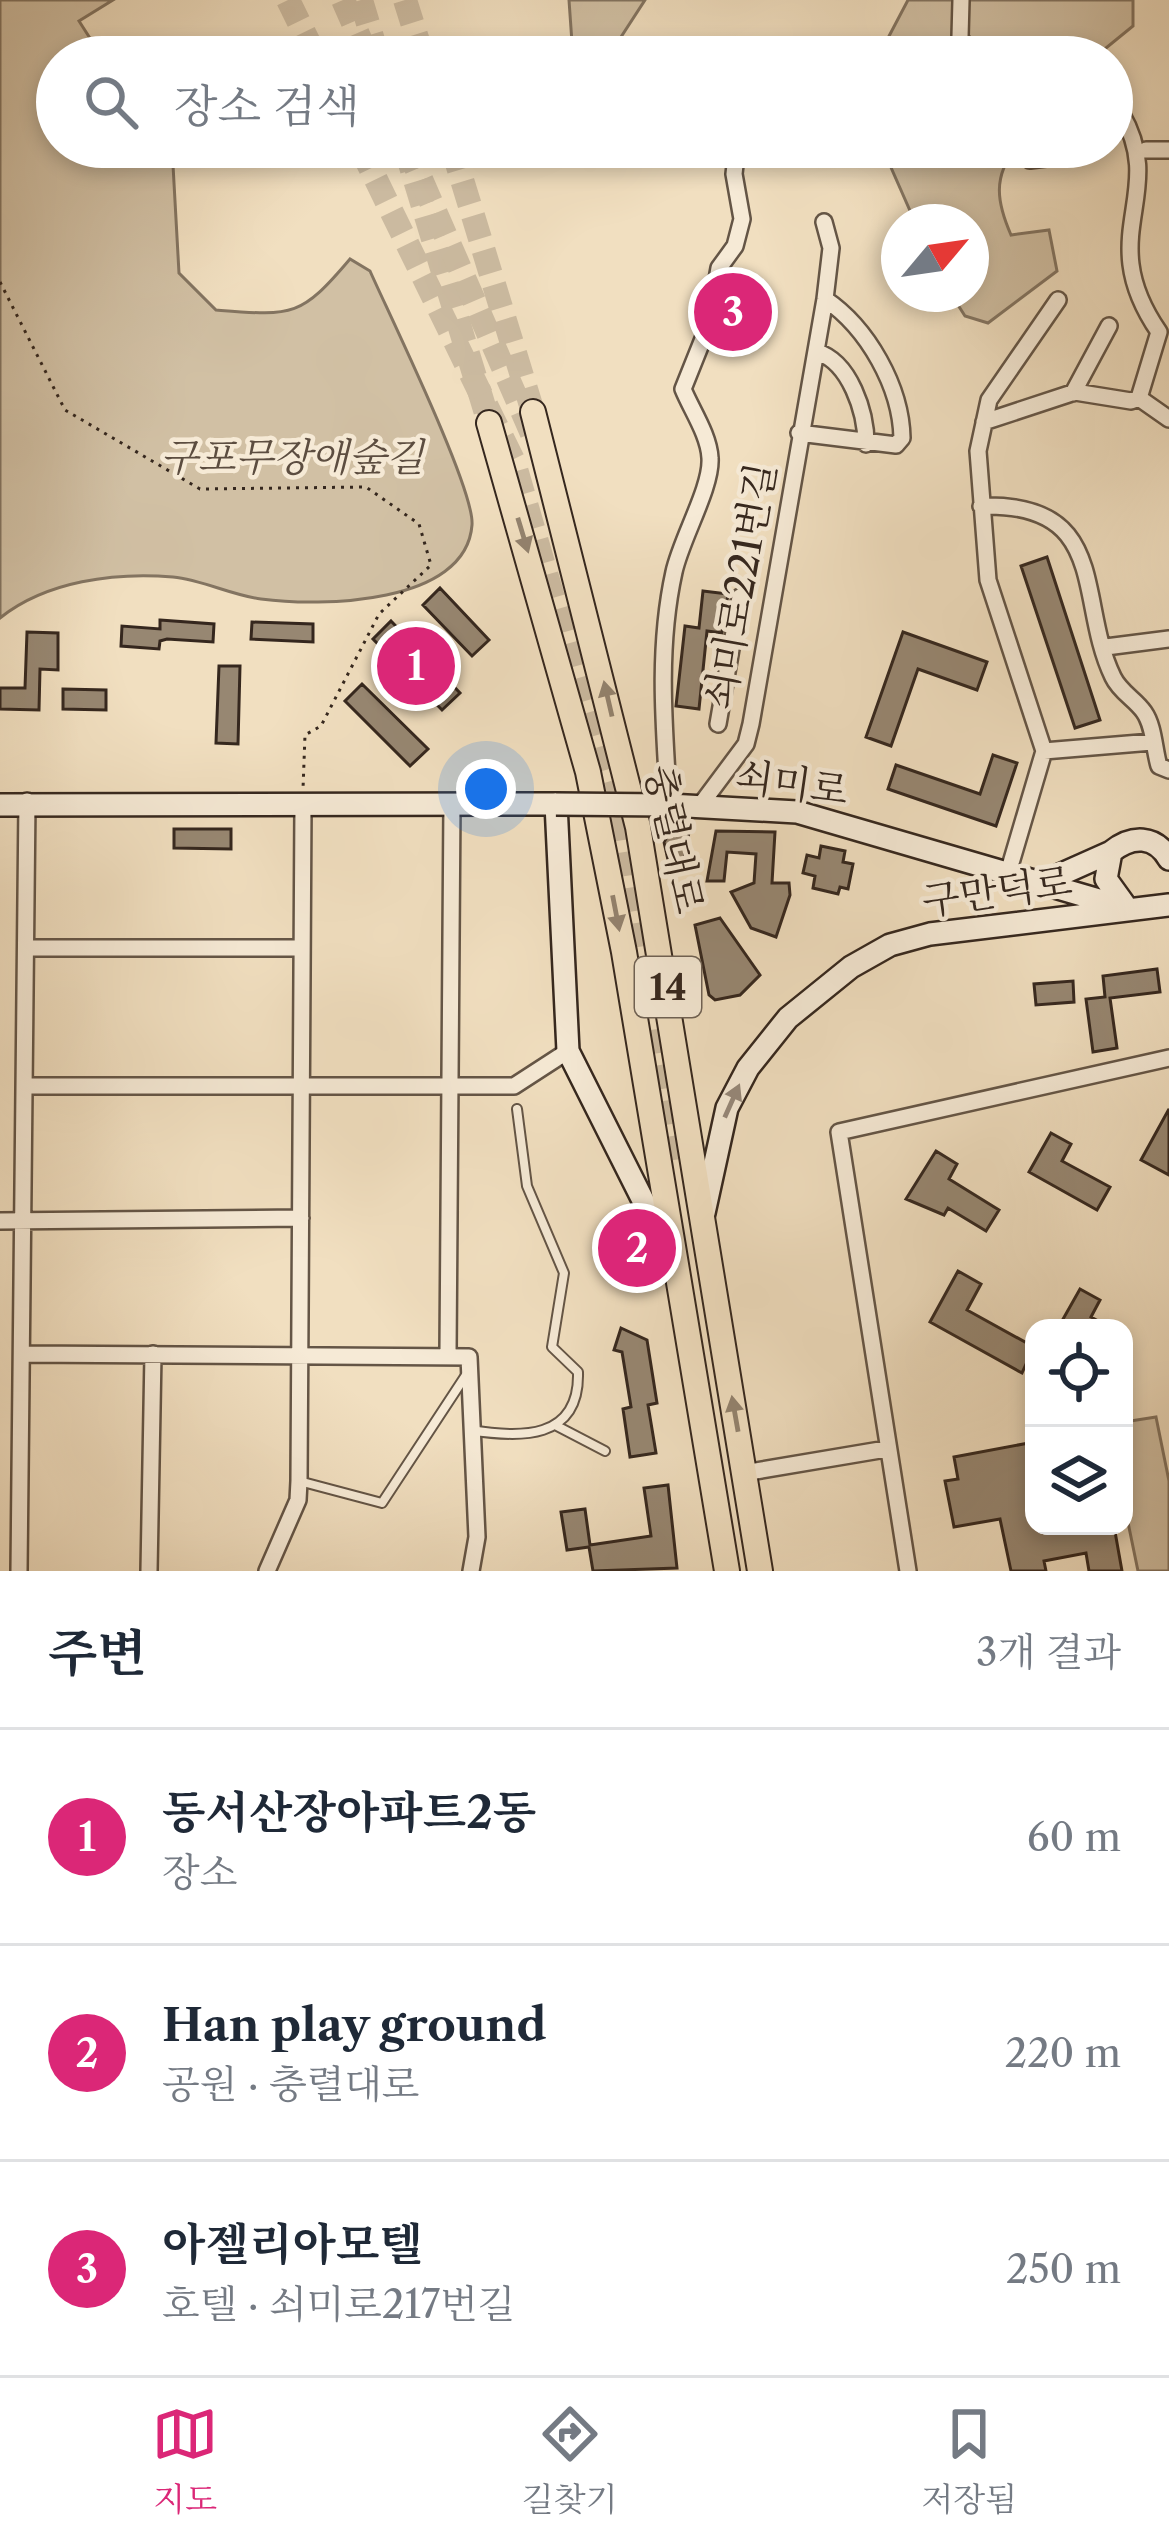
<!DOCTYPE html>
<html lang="ko">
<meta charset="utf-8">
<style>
body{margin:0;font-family:"Libre Caslon Text","Noto Serif KR",serif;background:#f2f2f3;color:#1f2937}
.controls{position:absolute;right:36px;bottom:36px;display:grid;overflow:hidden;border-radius:24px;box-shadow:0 6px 18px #0003}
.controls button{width:108px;height:108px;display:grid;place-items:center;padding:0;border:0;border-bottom:3px solid #e0e1e3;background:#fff;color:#1f2937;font:60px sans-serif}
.compass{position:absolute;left:881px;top:204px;width:108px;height:108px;border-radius:50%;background:#fff;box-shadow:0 6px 18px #0003;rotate:61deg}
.you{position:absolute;left:486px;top:789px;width:42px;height:42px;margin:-30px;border:9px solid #fff;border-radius:50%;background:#1a73e8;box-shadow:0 0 0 18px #1a73e833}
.badge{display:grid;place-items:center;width:78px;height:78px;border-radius:50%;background:#db2777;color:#fff;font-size:39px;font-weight:700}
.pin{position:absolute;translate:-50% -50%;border:6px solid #fff;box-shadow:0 3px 12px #0006}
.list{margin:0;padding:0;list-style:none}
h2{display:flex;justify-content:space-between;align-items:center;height:156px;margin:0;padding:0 48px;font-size:51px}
h2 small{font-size:39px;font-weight:400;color:#747a83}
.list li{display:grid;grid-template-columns:78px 1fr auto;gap:36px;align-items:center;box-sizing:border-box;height:216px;padding:0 48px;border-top:3px solid #e0e1e3}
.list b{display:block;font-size:45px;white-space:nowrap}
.list p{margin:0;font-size:39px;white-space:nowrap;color:#747a83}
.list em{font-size:39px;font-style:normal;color:#747a83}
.icon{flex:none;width:66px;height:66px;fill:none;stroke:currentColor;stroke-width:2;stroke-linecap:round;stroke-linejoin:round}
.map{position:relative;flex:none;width:1169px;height:1571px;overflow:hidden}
.search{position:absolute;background:#fff;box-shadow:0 6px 18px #0003;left:36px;right:36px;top:36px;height:132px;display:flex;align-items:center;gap:30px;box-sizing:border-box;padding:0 42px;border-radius:66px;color:#747a83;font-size:45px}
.sheet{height:804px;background:#fff}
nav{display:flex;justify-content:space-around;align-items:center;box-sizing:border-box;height:168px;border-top:3px solid #e0e1e3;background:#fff;font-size:33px;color:#747a83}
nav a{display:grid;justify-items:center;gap:6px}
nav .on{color:#db2777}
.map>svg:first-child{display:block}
.green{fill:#d1c0a4;stroke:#837461;stroke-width:3}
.building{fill:#978772;stroke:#35271e;stroke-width:3}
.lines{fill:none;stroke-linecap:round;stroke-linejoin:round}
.primary-tunnel{stroke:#cbbaa0;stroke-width:24;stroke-dasharray:24 12;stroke-linecap:butt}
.trunk-tunnel{stroke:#cbbaa0;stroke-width:24;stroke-dasharray:24 12;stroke-linecap:butt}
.service-casing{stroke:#645546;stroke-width:12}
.minor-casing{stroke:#645546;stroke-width:20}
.secondary-casing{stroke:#35271e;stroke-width:26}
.primary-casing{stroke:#35271e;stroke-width:28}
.path{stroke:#35271e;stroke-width:3;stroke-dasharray:3 6;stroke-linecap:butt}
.service{stroke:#f6ead6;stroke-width:8}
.minor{stroke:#f6ead6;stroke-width:15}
.secondary{stroke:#f6ead6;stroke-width:21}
.primary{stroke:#f1dfc0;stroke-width:24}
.secondary-bridge-casing{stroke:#35271e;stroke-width:26;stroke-linecap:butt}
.secondary-bridge{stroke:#f6ead6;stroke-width:21}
.oneway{fill:#93836f}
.oneway2{fill:#96887a}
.labels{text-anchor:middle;stroke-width:9;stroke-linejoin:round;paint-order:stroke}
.shield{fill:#f6ead6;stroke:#6f6255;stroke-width:3}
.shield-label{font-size:36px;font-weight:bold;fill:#35271e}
.park-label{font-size:39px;font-style:italic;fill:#5c4d40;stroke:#f6ead6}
.street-label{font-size:39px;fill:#35271e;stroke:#f6ead6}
</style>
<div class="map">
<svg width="1169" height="1571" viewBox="0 0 1169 1571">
<rect width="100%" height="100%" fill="#f1dfc0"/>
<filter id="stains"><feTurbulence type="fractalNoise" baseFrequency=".00167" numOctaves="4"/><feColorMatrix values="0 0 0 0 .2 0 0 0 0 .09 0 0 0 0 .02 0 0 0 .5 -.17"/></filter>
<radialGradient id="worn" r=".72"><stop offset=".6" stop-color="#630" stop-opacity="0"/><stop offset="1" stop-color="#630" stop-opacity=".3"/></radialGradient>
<path class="green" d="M0 0H113L79 21 102 57H57V147H172L179 273 216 310C293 316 300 318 350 259L370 271C389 314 475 490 472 525 466 605 320 607 261 599 231 595 203 580 173 577 115 572 46 581 0 618Z
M569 0H645L608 57H573Z
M908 0H1133V26L1095 57H878Z
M882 147H1017C992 176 997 203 1011 235L1049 230 1057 271 988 323 965 316 951 294H971V222H915Z
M1156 1417 1169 1481V1571H1138L1124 1503V1422Z"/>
<path class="building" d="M1047 557 1100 720 1075 728 1021 566Z
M440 588 489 640 472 656 423 605Z
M703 591 728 594 722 633 707 631 699 709 676 706 685 626 699 628Z
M160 620 214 624 213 642 167 639 160 641 159 649 121 646 122 626 160 629Z
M391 621 460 693 442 710 373 639Z
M252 622 313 624V642L251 639Z
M27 632 58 633V670L40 669 39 710 0 709V688H25Z
M903 632 987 662 977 690 918 669 891 746 866 737Z
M219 666H240L238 744 216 743Z
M362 684 428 749 410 766 345 701Z
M63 689 106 690V710L63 709Z
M993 755 1017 763 996 826 888 789 896 765 980 794Z
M673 827H690L682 869H670L664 842Z
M174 829H231V849L174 848Z
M716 831 775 832 772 883H789L790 895 776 937 751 928 731 892 754 883 756 854 727 852 724 881H707Z
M821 846 845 851 843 862 853 864 848 889 840 887 838 894 813 888 815 876 803 873 807 855 819 858Z
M720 918 760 975 740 995 715 1000 709 995 695 925Z
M1157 969 1160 992 1110 998 1117 1048 1093 1052 1086 999 1105 997 1103 976Z
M1073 981 1074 1002 1036 1005 1034 984Z
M1169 1109V1175L1141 1160Z
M1051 1133 1071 1144 1062 1161 1110 1187 1097 1210 1029 1172Z
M936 1151 957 1164 949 1179 999 1210 986 1231 948 1208 944 1215 906 1199Z
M958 1271 981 1284 967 1310 1034 1347 1022 1373 930 1322Z
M1080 1289 1100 1300 1091 1317 1111 1328H1058Z
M621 1328 647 1340 657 1403 648 1405 656 1453 630 1457 623 1409 631 1407 622 1352 614 1350Z
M1034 1442V1526H1114L1122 1571H1089L1086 1553 1044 1561 1046 1571H1011L1000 1519 954 1527 945 1481 958 1479 954 1457Z
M668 1485 677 1568 593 1571 589 1547 567 1550 561 1512 585 1509 590 1545 651 1536 644 1488Z"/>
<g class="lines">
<path class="primary-tunnel" d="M361 0 378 57
M405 0 423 57
M405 147 489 423
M452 147 533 412"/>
<path class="trunk-tunnel" d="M288 0 316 57
M343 0 368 57
M360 147 514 462 621 834 671 1164
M407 147 533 436"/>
<defs>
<path id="service" d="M555 1425 605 1451
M470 1430C519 1438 580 1441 578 1372L552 1347 564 1273 527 1186 517 1109
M299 1481 382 1503 468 1372"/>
<path id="minor" d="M961 0 960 37 971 57
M1112 113H1121C1169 195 1092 235 1159 332L1139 398 1169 419
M1019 147 1030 160 1054 157 1061 147
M1146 150H1169
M817 352C850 362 866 412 866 444
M1073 393 1109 326
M984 422 1075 392 1131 401 1139 398
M799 433 896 445 902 438C901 387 868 328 825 299
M981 506C1111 502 1076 601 1113 677 1120 692 1135 699 1144 712 1154 726 1154 749 1159 766L1169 770
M1106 647 1169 639
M718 724 740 597
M1044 751 1152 742
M669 805C664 727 657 649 674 572 681 539 712 487 710 458 709 435 691 409 683 389L709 324 719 268 735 246 742 219 734 174 737 147
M699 807 746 744 751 724 825 299 831 248 824 222
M1008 873 1044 751 988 580 978 451 989 400 1058 300
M26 948H302
M25 1086H514L568 1051
M0 1221 301 1218
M448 1353 452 802
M22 1354 469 1357 477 1537 471 1571
M744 1473 886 1449
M19 1571 27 801
M149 1571 153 1354
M267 1571 298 1500 299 1481 303 804
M908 1571 839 1132 1169 1058"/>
<path id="secondary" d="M0 805 556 804 568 1051 671 1256
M669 805 797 812 1123 907
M1046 881 1111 852
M1124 904 1106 879 1111 852C1132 835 1155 835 1169 859
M704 1213 727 1108 748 1068 788 1018 851 967 890 945 930 934 1169 905"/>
<path id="primary" d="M533 412 638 827 760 1571
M489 423 588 772 624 952 727 1571"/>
</defs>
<use href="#service" class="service-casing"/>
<use href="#minor" class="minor-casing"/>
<use href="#secondary" class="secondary-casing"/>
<use href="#primary" class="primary-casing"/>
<path class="path" d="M0 282 65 410 200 489 366 487 419 524 431 565 379 614 321 726 305 735 303 789"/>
<use href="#service" class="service"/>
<use href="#minor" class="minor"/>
<use href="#secondary" class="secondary"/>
<use href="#primary" class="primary"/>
<defs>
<path id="secondary-bridge" d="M556 804 669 805"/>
</defs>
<use href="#secondary-bridge" class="secondary-bridge-casing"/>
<use href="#secondary-bridge" class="secondary-bridge"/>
</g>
<defs><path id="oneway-solid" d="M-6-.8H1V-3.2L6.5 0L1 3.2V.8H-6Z" transform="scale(3)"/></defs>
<g class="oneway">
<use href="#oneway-solid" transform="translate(523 535) rotate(73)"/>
<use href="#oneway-solid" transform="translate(608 699) rotate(-103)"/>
<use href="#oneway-solid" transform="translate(616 913) rotate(79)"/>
<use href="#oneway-solid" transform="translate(735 1414) rotate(-100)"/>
</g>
<use class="oneway2" href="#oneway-solid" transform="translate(732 1101) rotate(-66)"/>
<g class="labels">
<rect class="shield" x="635" y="957" width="66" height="60" rx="9"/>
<g class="shield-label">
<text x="668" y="1000">14</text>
</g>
<g class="park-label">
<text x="292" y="471">구포무장애숲길</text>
</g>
<g class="street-label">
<text transform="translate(740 586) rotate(-80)" y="14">쇠미로221번길</text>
<text transform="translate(792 783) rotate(8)" y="14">쇠미로</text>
<text transform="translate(675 839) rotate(78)" y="14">충렬대로</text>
<text transform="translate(997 891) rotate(-8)" y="14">구만덕로</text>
</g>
</g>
<rect width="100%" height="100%" filter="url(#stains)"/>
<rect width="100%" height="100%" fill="url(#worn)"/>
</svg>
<div class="controls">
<button><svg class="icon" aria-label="locate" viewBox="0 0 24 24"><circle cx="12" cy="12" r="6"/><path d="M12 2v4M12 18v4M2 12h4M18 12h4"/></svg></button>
<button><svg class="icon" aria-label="layers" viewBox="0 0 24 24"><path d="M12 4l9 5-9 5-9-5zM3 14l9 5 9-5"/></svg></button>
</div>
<svg class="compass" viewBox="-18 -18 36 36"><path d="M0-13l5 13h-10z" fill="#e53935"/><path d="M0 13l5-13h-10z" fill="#747a83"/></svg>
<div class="you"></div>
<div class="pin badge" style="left:416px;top:666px">1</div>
<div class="pin badge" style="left:637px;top:1248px">2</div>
<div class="pin badge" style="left:733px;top:312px">3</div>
<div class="search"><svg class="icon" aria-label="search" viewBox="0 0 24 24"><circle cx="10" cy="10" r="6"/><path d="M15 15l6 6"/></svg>장소 검색</div>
</div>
<section class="sheet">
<h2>주변<small>3개 결과</small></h2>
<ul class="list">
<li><span class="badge">1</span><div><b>동서산장아파트2동</b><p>장소</p></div><em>60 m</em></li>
<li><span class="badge">2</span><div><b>Han play ground</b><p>공원 · 충렬대로</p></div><em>220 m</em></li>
<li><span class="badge">3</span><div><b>아젤리아모텔</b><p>호텔 · 쇠미로217번길</p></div><em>250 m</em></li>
</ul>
</section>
<nav>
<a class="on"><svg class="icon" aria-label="map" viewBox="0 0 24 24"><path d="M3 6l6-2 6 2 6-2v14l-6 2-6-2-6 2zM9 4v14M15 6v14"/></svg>지도</a>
<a><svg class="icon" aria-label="directions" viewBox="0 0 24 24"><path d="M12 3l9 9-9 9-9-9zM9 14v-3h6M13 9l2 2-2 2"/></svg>길찾기</a>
<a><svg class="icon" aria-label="saved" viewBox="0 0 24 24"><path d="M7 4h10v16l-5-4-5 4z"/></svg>저장됨</a>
</nav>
